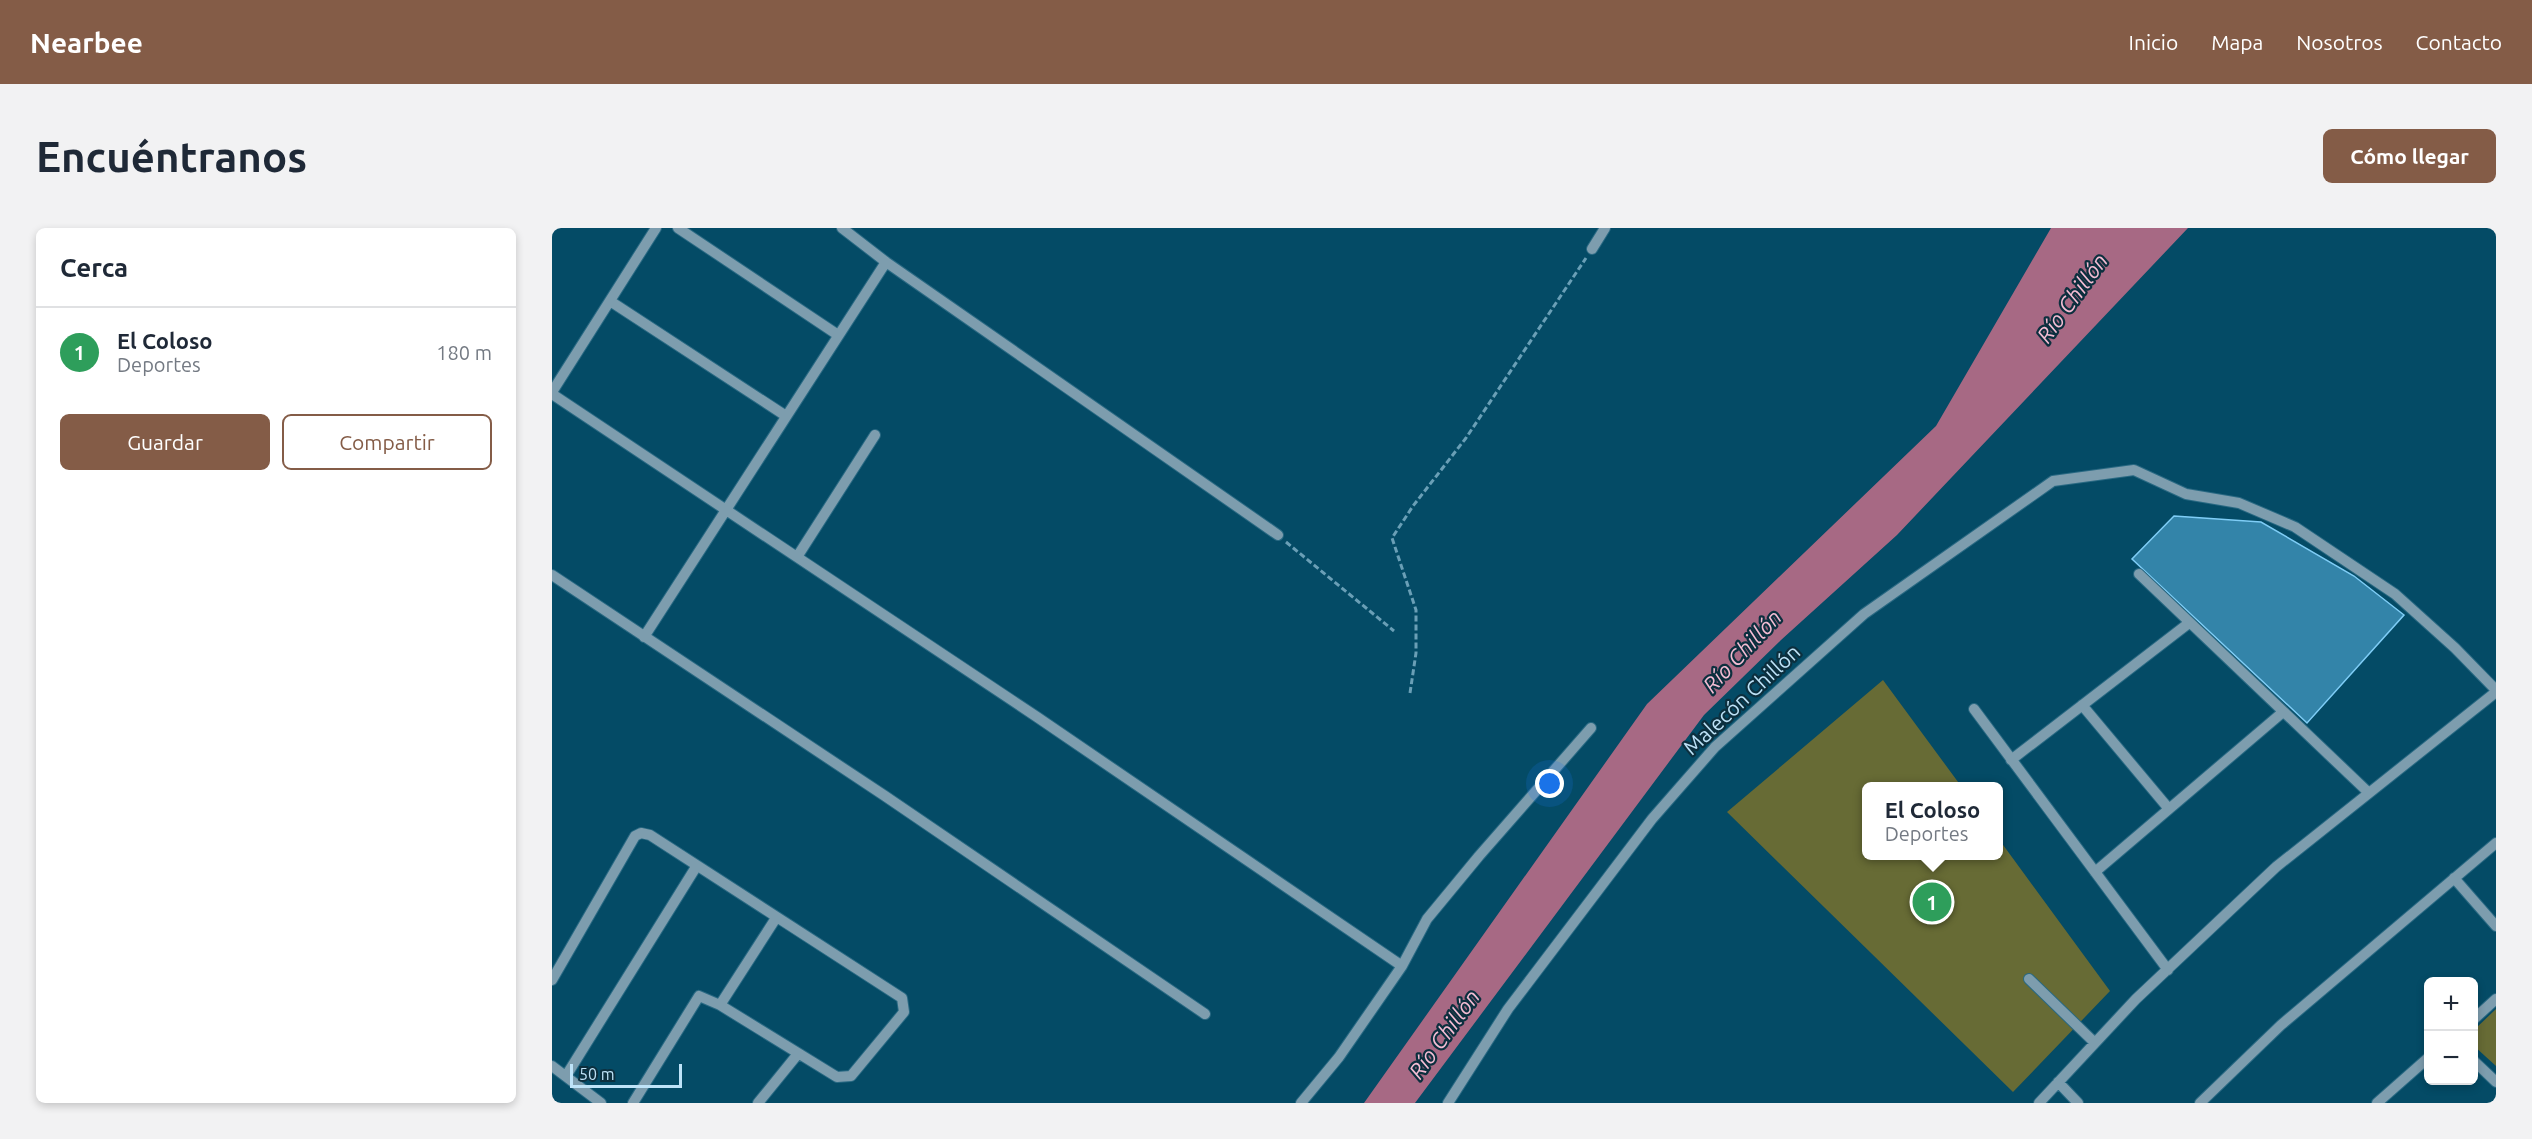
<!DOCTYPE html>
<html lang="es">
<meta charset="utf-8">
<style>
body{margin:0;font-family:Ubuntu,sans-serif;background:#f2f2f3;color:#1f2937}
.controls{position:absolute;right:18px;bottom:18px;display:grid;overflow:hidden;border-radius:9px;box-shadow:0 3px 9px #0003}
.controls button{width:54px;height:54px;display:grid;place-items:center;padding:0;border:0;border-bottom:2px solid #e0e1e3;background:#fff;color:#1f2937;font:30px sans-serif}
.scale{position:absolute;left:18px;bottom:15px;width:112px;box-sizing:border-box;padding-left:6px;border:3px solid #bee3f8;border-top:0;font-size:16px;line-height:21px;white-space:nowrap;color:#bee3f8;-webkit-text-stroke:4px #0c2f3e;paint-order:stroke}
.you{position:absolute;left:998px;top:556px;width:21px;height:21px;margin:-15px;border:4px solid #fff;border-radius:50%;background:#1a73e8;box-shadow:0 0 0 9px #1a73e833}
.badge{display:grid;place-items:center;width:39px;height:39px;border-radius:50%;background:#845c47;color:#fff;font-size:20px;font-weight:700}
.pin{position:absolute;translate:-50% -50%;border:3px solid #fff;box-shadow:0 2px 6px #0006}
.popup{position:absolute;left:1310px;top:554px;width:141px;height:78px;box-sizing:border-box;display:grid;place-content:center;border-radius:9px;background:#fff;filter:drop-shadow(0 2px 4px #0005);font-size:20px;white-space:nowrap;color:#747a83}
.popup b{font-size:22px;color:#1f2937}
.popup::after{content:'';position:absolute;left:50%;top:100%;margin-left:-12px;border:12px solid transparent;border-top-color:#fff}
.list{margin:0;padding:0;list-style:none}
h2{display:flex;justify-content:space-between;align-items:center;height:78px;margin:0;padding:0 24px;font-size:26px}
h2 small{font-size:20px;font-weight:400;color:#747a83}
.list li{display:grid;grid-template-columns:39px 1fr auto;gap:18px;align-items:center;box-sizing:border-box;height:90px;padding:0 24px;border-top:2px solid #e0e1e3}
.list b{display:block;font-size:22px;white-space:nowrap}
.list p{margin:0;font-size:20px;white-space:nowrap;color:#747a83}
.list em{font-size:20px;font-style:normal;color:#747a83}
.actions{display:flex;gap:12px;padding:18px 24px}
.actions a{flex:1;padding:14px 0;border:2px solid #845c47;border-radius:9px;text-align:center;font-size:21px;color:#845c47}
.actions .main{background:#845c47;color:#fff}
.map{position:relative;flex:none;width:1944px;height:875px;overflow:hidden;border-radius:9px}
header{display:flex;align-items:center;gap:36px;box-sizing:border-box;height:84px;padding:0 30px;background:#845c47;color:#fff}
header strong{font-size:28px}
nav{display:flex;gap:33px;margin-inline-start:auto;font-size:21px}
.intro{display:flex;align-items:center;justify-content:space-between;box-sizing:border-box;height:144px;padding:0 36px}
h1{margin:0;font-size:42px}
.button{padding:15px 27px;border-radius:9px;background:#845c47;color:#fff;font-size:21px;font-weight:700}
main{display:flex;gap:36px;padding:0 36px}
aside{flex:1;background:#fff;border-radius:9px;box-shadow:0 3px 9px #0003}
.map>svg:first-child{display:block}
.green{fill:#676b35}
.water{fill:#a76984}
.building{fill:#3384a9;stroke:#7fcdf6;stroke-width:1.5}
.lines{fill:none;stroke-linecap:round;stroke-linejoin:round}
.minor-casing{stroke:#296983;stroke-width:12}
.path{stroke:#6a9fb6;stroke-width:3;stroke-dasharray:6 3;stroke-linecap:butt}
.minor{stroke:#7d9dae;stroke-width:10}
.labels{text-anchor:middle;stroke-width:4.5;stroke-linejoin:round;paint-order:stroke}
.street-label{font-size:21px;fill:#bee3f8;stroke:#0c2f3e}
.water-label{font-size:22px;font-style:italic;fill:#f5bdd4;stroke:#0c2f3e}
</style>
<header>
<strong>Nearbee</strong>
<nav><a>Inicio</a><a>Mapa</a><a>Nosotros</a><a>Contacto</a></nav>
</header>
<div class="intro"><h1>Encuéntranos</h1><a class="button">Cómo llegar</a></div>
<main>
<aside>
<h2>Cerca<small></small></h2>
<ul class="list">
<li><span class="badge" style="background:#2e9e5b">1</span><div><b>El Coloso</b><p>Deportes</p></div><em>180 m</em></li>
</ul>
<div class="actions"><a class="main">Guardar</a><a>Compartir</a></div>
</aside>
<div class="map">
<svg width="1944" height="875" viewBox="0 0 1944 875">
<rect width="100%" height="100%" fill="#044b66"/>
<path class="green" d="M1331 452 1409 558H1314V628H1446V610L1558 763 1461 864 1175 584Z
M1944 781V838L1922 818V802Z"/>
<path class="water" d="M1499 0H1636L1345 307 1229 412 1152 487 863 875H812L1095 476 1384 198Z"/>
<path class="building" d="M1622 288 1709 294 1802 348 1852 387 1755 495 1580 331Z"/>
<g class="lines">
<defs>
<path id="minor" d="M126 0 286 107
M290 0 334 34 726 307
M1040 21 1053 0
M58 73 234 188
M0 164 104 0
M0 166 485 489 850 738
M245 329 323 207
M1587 346 1817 565
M0 347 333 568 653 786
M92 409 334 34
M1530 477 1617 581
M1422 481 1616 742
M1459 532 1637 395
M1543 644 1731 484
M1902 650 1944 698
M1477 751 1543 815
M0 752 83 608 89 605 98 607 350 770 352 784 299 848 285 849 168 777 147 768 81 875
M168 777 224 690
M1922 791 1944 771
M1922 833 1944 854
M0 838 49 875
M14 848 144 639
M1506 854 1526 875
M206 875 245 827
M749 875 787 829 850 738 875 691 927 628 1039 500
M896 875 956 781 1100 591 1163 519 1312 386 1501 253 1582 242 1634 266 1687 275 1743 299 1843 366 1903 420 1944 462
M1487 875 1584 771 1724 639 1944 464
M1648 875 1729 797 1944 615
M1825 875 1876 830"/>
</defs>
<use href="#minor" class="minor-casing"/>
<path class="path" d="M734 314 842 403
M858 465 864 425V382L840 310 861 278 914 210 1034 30"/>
<use href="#minor" class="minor"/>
</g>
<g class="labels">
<g class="street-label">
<text transform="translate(1190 472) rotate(-43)" y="7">Malecón Chillón</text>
</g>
<g class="water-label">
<text transform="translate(1520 70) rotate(-54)" y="8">Río Chillón</text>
<text transform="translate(1190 423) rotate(-47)" y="8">Río Chillón</text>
<text transform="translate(892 806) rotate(-54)" y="8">Río Chillón</text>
</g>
</g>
</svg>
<div class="controls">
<button>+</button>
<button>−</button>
</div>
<div class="scale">50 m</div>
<div class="you"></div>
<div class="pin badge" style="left:1380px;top:674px;background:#2e9e5b">1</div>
<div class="popup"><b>El Coloso</b>Deportes</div>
</div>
</main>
